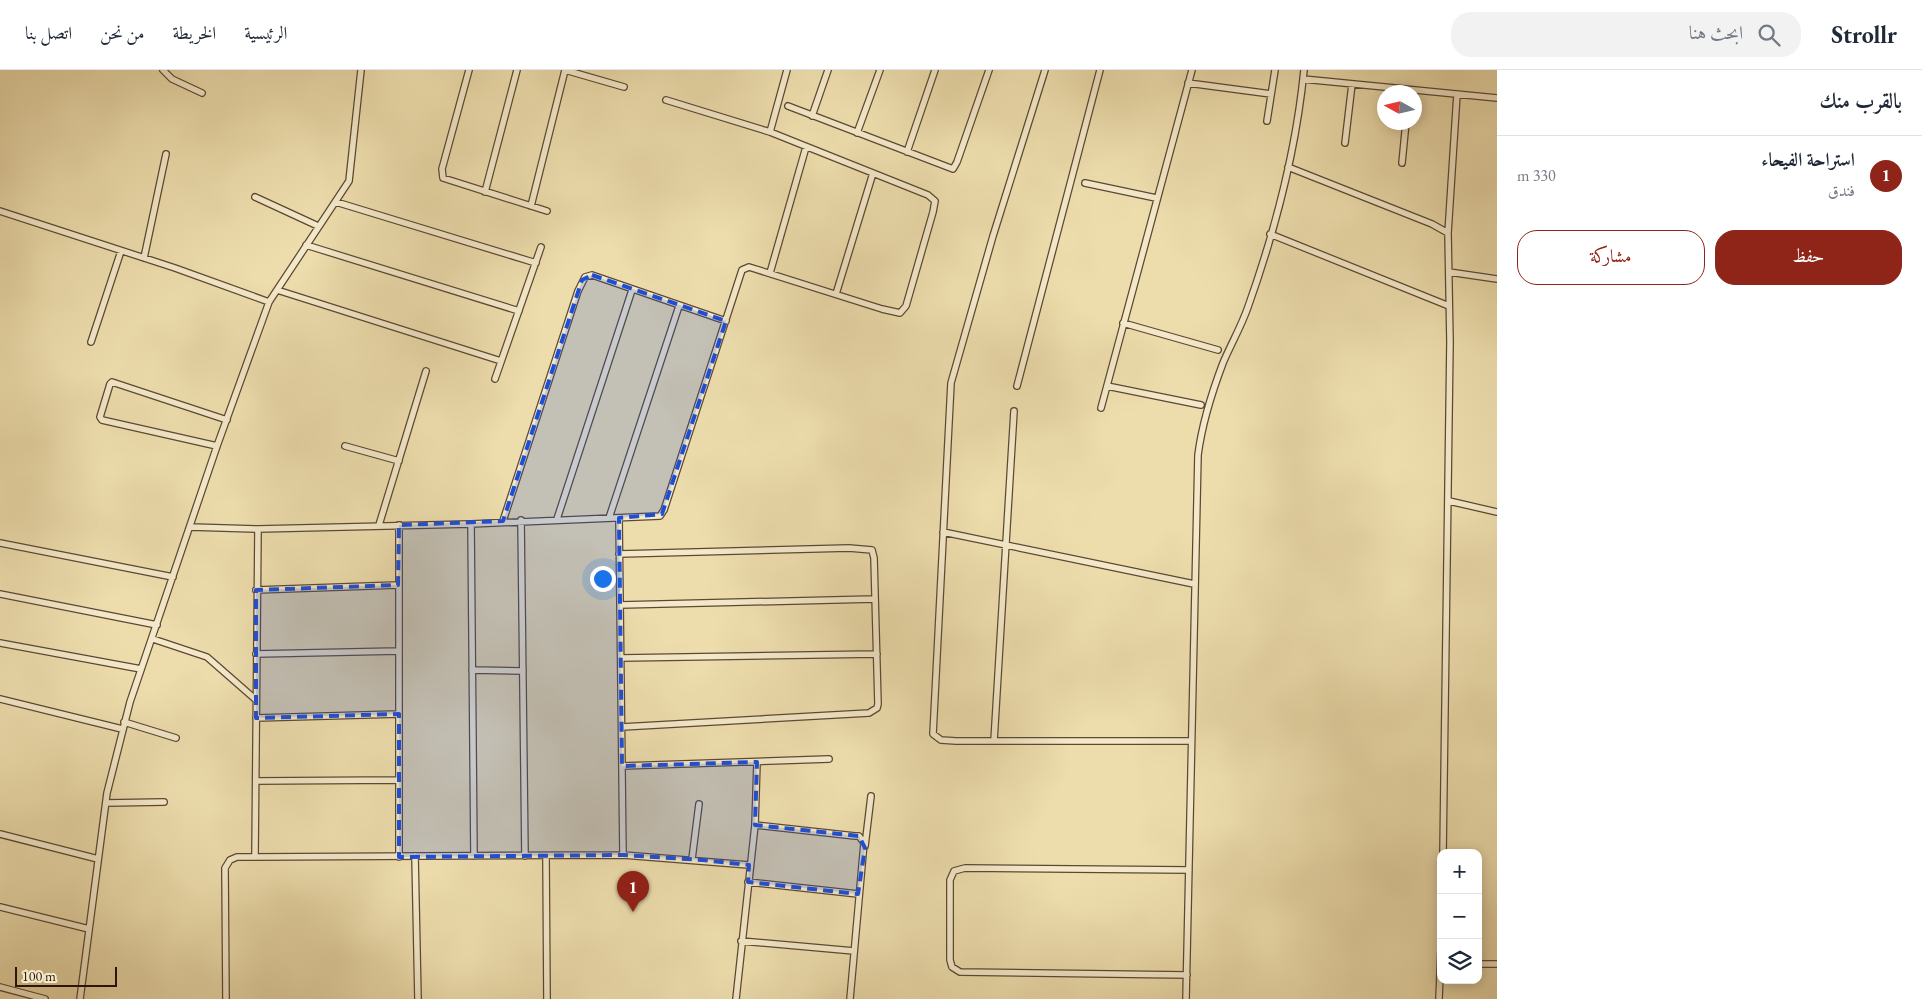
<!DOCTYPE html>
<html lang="ar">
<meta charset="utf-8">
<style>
body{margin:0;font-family:"EB Garamond",Amiri,serif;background:#f2f2f3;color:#1f2937;direction:rtl}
.controls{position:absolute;right:15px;bottom:15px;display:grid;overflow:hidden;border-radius:10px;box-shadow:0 2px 12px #0003}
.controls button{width:45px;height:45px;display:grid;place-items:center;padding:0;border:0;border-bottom:1px solid #e0e1e3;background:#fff;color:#1f2937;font:25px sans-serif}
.compass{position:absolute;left:1377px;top:15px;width:45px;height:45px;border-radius:50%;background:#fff;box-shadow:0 2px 12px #0003;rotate:278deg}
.scale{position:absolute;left:15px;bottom:12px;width:102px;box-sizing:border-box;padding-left:5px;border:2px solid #2d1608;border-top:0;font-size:14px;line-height:18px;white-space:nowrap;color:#2d1608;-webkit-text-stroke:4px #f3e9ca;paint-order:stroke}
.you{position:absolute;left:602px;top:508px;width:18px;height:18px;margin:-12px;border:4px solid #fff;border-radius:50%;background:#1a73e8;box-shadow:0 0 0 8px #1a73e833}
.badge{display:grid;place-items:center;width:32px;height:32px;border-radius:50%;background:#8f2418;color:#fff;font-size:16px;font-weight:700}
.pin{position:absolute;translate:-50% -41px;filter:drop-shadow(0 1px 2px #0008)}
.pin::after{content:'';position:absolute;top:26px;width:18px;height:15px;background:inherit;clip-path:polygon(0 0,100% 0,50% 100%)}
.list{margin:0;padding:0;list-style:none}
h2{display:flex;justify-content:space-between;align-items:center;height:65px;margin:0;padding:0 20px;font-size:21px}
h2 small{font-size:16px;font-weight:400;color:#747a83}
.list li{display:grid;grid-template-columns:32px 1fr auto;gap:15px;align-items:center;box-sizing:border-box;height:80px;padding:0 20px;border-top:1px solid #e0e1e3}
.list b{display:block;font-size:19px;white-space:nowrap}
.list p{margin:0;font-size:16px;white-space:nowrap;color:#747a83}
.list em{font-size:16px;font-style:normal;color:#747a83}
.actions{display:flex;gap:10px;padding:15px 20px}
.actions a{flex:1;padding:11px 0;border:1px solid #8f2418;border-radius:20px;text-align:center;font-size:18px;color:#8f2418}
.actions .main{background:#8f2418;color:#fff}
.icon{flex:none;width:28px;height:28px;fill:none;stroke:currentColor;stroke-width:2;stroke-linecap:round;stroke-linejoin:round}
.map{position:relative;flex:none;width:1497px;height:929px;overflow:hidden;direction:ltr}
header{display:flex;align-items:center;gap:30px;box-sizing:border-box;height:70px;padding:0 25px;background:#fff;border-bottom:1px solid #e0e1e3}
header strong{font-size:24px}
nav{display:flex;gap:28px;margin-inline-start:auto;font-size:18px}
.search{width:350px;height:45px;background:#f2f2f3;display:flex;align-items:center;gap:12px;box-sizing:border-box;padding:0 18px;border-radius:20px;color:#747a83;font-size:19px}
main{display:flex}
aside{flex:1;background:#fff}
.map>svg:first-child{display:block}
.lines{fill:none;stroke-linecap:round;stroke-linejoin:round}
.street-casing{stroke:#5d4831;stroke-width:8}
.street{stroke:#f3e9ca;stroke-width:5.5}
.marked{fill:#1d4ed8;fill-opacity:0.2;stroke:#1d4ed8;stroke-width:4;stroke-dasharray:10 6;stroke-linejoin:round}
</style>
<header>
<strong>Strollr</strong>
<div class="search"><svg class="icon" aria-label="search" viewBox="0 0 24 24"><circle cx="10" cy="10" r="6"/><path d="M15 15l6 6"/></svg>ابحث هنا</div>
<nav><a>الرئيسية</a><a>الخريطة</a><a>من نحن</a><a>اتصل بنا</a></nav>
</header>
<main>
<aside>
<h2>بالقرب منك<small></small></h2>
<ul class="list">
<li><span class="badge">1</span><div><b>استراحة الفيحاء</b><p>فندق</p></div><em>330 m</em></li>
</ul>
<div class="actions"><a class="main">حفظ</a><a>مشاركة</a></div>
</aside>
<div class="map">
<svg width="1497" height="929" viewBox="0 0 1497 929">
<rect width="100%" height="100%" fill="#edddad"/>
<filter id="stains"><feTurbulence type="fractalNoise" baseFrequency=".004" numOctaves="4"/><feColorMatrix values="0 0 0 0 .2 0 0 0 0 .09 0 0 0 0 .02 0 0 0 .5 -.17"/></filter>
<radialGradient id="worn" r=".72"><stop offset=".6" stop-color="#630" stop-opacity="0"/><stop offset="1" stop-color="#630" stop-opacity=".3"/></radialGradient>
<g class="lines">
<defs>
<path id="street" d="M163 0 172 9 202 23
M469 0 442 99 443 108 547 141
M565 0 624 17
M1045 0 993 166 951 313 933 664 941 670 956 671H1191
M1303 9 1497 28
M1188 13 1271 24
M666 30 770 62
M788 36 953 99 957 92 989 0
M812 46 828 0
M1267 51 1275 0
M857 63 880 0
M1345 73 1352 14
M907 82 935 0
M1402 93 1406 52
M1288 97 1432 154 1448 163 1450 272 1443 783
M1085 113 1156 128
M485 122 517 0
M255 127 318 156
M336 132 536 193
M531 136 565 0
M0 141 175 198 269 232
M1448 163 1457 24
M1270 164 1449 236
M306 175 519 241
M144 188 166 84
M1449 202 1497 209
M770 203 806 77
M277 220 501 291
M836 224 873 103
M1123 253 1218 280
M91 272 121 181
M495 309 541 177
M1017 316 1100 0
M1107 316 1201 335
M1101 338 1192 0
M217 376 102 350 100 347 110 314 112 312 227 350
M345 376 399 391
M1449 431 1497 442
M609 448 679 236
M557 449 632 220
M521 450 525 786
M503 451 578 221 585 207 592 205 726 251
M471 454 474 786
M379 455 426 301
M399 455V787
M190 457 258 459 471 454 660 446 664 440 742 200 749 197 882 239 900 243 906 236 933 142 935 131 928 125 770 62 787 0
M943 462 1194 514
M0 473 173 507
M619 484 849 478 872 480 874 488 878 634 877 638 869 643 622 657
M256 520 398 515
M0 524 157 555
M620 535 874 529
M153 569 207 587 255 629
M0 573 141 599
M256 584 399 581
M621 588 877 584
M472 600 523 601
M0 629 122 659
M256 648 399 644
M124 652 176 668
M994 671 1014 341
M622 696 829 689
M256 711 399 710
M106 733 164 732
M755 755 855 766H859L864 773 850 929
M0 764 98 789
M865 776 871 726
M623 785 749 795
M255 786 258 459
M415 786 418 929
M546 786 547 929
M692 789 699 734
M748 812 858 824
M0 837 89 859
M741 871 854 881
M1478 894H1497
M1187 905 960 902 952 897 950 890V810L954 801 965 798 1189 800
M0 917 45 929
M80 929 107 723 130 632 217 376 269 232 349 111 361 0
M226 929 225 798 230 790 237 787 623 785 619 448
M736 929 755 755 757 692
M1186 929 1198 385C1202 354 1212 322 1223 293 1231 274 1241 257 1248 237 1275 161 1296 81 1304 0
M1439 929 1441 879"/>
</defs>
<use href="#street" class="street-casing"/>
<use href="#street" class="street"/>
</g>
<path class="marked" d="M592 205 726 251 662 444 619 448 622 696 757 692 755 755 859 766 865 778 858 824 748 812 749 795 703 790 623 785 399 787V644L256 648V520L398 515 399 455 503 451 582 210Z"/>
<rect width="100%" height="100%" filter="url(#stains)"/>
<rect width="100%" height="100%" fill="url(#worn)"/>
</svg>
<div class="controls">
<button>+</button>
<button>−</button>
<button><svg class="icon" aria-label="layers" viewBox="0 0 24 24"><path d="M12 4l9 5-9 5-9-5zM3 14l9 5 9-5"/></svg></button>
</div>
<svg class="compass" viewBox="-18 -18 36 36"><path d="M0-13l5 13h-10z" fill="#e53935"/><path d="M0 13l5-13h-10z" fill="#747a83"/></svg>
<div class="scale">100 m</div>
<div class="you"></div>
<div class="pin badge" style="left:633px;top:842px">1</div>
</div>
</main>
